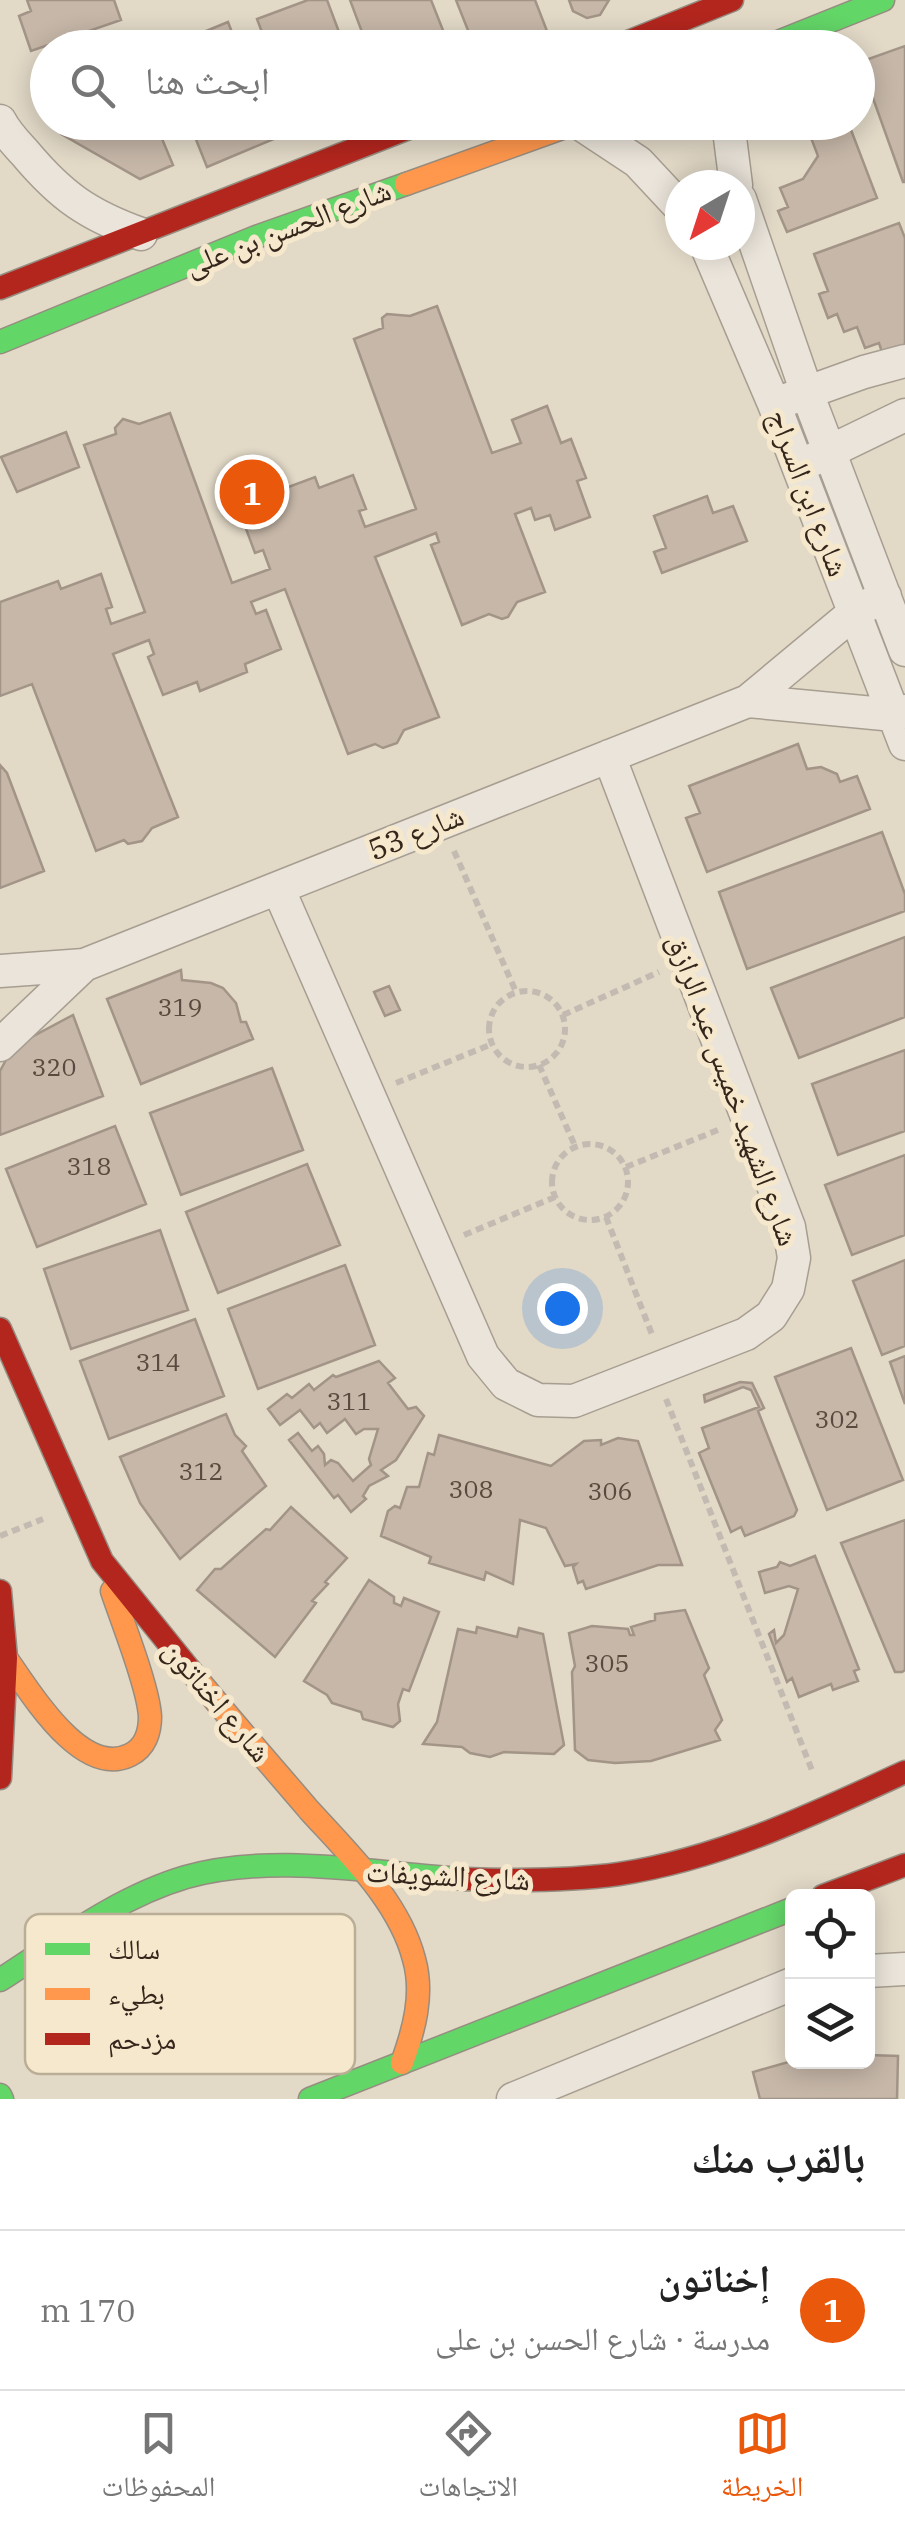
<!DOCTYPE html>
<html lang="ar">
<meta charset="utf-8">
<style>
body{margin:0;font-family:"IBM Plex Serif","Noto Naskh Arabic",serif;background:#f6f6f6;color:#222;direction:rtl}
.controls{position:absolute;right:30px;bottom:30px;display:grid;overflow:hidden;border-radius:15px;box-shadow:0 5px 25px #0003}
.controls button{width:90px;height:90px;display:grid;place-items:center;padding:0;border:0;border-bottom:2px solid #e0e0e0;background:#fff;color:#222;font:50px sans-serif}
.compass{position:absolute;left:665px;top:170px;width:90px;height:90px;border-radius:50%;background:#fff;box-shadow:0 5px 25px #0003;rotate:219deg}
.you{position:absolute;left:562px;top:1308px;width:35px;height:35px;margin:-25px;border:8px solid #fff;border-radius:50%;background:#1a73e8;box-shadow:0 0 0 15px #1a73e833}
.badge{display:grid;place-items:center;width:65px;height:65px;border-radius:50%;background:#ea580c;color:#fff;font-size:32px;font-weight:700}
.pin{position:absolute;translate:-50% -50%;border:5px solid #fff;box-shadow:0 2px 10px #0006}
.list{margin:0;padding:0;list-style:none}
h2{display:flex;justify-content:space-between;align-items:center;height:130px;margin:0;padding:0 40px;font-size:42px}
h2 small{font-size:32px;font-weight:400;color:#767676}
.list li{display:grid;grid-template-columns:65px 1fr auto;gap:30px;align-items:center;box-sizing:border-box;height:160px;padding:0 40px;border-top:2px solid #e0e0e0}
.list b{display:block;font-size:38px;white-space:nowrap}
.list p{margin:0;font-size:32px;white-space:nowrap;color:#767676}
.list em{font-size:32px;font-style:normal;color:#767676}
.icon{flex:none;width:55px;height:55px;fill:none;stroke:currentColor;stroke-width:2;stroke-linecap:round;stroke-linejoin:round}
.map{position:relative;flex:none;width:905px;height:2099px;overflow:hidden;direction:ltr}
.search{position:absolute;background:#fff;box-shadow:0 5px 25px #0003;left:30px;right:30px;top:30px;height:110px;display:flex;align-items:center;gap:25px;box-sizing:border-box;padding:0 35px;border-radius:55px;color:#767676;font-size:38px}
.sheet{height:290px;background:#fff}
nav{display:flex;justify-content:space-around;align-items:center;box-sizing:border-box;height:140px;border-top:2px solid #e0e0e0;background:#fff;font-size:28px;color:#767676}
nav a{display:grid;justify-items:center;gap:5px}
nav .on{color:#ea580c}
.map>svg:first-child{display:block}
.building{fill:#c6b7a8;stroke:#a29487;stroke-width:2.5}
.lines{fill:none;stroke-linecap:round;stroke-linejoin:round}
.street-casing{stroke:#a79e91;stroke-width:35}
.fast-casing{stroke:#968d81;stroke-width:25}
.slow-casing{stroke:#968d81;stroke-width:25}
.jam-casing{stroke:#968d81;stroke-width:25}
.path{stroke:#c3bbb1;stroke-width:6;stroke-dasharray:8 5;stroke-linecap:butt}
.street{stroke:#eae4da;stroke-width:32}
.fast{stroke:#63d668;stroke-width:22}
.slow{stroke:#ff974d;stroke-width:22}
.jam{stroke:#b3261e;stroke-width:22}
.labels{text-anchor:middle;stroke-width:10;stroke-linejoin:round;paint-order:stroke}
.number-label{font-size:25px;fill:#584a3e}
.street-label{font-size:30px;fill:#34261b;stroke:#f5e8cc}
.key{fill:#f5e8cc;stroke:#bbae97;stroke-width:2.5}
.key-label{font-size:28px;fill:#34261b}
</style>
<div class="map">
<svg width="905" height="2099" viewBox="0 0 905 2099">
<rect width="100%" height="100%" fill="#e2d9c7"/>
<path class="building" d="M27 0H114L121 20 31 51 19 16 31 11Z
M308 0H327L345 48H268L257 19Z
M350 0H431L450 48H368Z
M456 0H535L547 31 505 48H475Z
M569 0H609L600 15 587 18 573 11Z
M228 22 238 48H165Z
M905 46V182H903L860 62Z
M57 122H155L173 165 140 179 61 134Z
M189 122H269L276 138 207 167Z
M805 122H848L877 198 787 232 778 211 788 207 780 188 803 179 818 156Z
M899 223 905 238V346L883 355 879 343 865 348 857 327 844 332 837 314 828 318 819 294 828 291 814 254Z
M437 306 492 453 521 443 512 420 547 406 561 443 571 439 586 478 577 481 590 517 555 530 550 515 535 520 531 508 515 514 545 592 517 602 508 617 502 619 489 614 462 625 431 545 439 542 436 533 375 557 439 717 404 730 397 743 383 748 375 744 348 754 285 589 251 602 256 614 266 610 281 649 245 664 247 672 200 691 197 682 163 695 148 657 154 654 149 640 113 654 178 817 152 828 142 841 128 844 124 840 96 851 32 684 0 696V602L58 581 61 589 101 574 112 607 106 609 111 624 145 612 84 445 116 434 115 428 123 419 139 424 170 413 232 583 270 569 263 550 255 553 242 518 280 504 275 492 315 477 319 488 353 475 366 509 359 511 365 527 416 509 354 339 383 328 382 318 387 314 410 316Z
M66 432 79 467 17 492 1 457Z
M707 496 713 513 733 506 747 541 662 573 654 552 666 548 654 516Z
M798 744 807 769 821 767 837 774 840 782 857 776 870 809 707 872 686 818 700 813 689 786Z
M0 765 7 773 44 871 0 888Z
M882 832 905 894V911L747 969 719 892Z
M905 937V1017L799 1058 771 988Z
M181 970 182 980 211 983 223 988 236 1003 241 1022H246L253 1039 141 1084 107 999Z
M389 986 400 1010 385 1016 374 992Z
M73 1015 103 1096 0 1135V1071L13 1047Z
M905 1050V1131L838 1155 812 1084Z
M272 1068 303 1150 181 1195 150 1113Z
M115 1126 146 1204 37 1247 6 1169Z
M905 1155V1235L852 1255 825 1185Z
M307 1164 340 1245 218 1293 186 1212Z
M160 1230 188 1310 71 1349 44 1269Z
M905 1260V1346L882 1355 853 1281Z
M345 1265 375 1345 258 1389 228 1309Z
M195 1319 224 1396 109 1439 80 1361Z
M851 1348 903 1480 827 1510 775 1377Z
M905 1356V1404L890 1362Z
M379 1361 395 1378 388 1383 408 1409 416 1407 424 1416 396 1460 381 1470 388 1476 369 1486 363 1496 366 1499 351 1512 338 1495 334 1498 289 1440 298 1433 312 1451 318 1446 324 1454 325 1465 331 1460 338 1463 353 1481 371 1465 369 1459 378 1429H364L356 1434 345 1419 327 1433 320 1423 314 1428 300 1410 280 1425 268 1409 287 1394 292 1398 309 1384 314 1390 333 1375 336 1377Z
M740 1382 752 1383 764 1408 758 1411 797 1510 794 1516 745 1536 741 1527 731 1532 699 1453 709 1448 702 1428 759 1407 751 1390 743 1387 705 1402 704 1395Z
M226 1414 235 1435 246 1446 242 1451 266 1486 180 1559 140 1503 120 1457Z
M439 1435 551 1466 584 1441 601 1440V1445L618 1438 638 1441 682 1565H658L586 1589 583 1581 578 1583 573 1567 576 1564 565 1566 546 1528 520 1520 513 1584 486 1572 484 1580 429 1563 431 1557 381 1536 388 1511 395 1506 400 1508 407 1487H419L428 1453 434 1455Z
M291 1507 347 1558 325 1582 328 1584 312 1601 316 1603 275 1657 197 1590 215 1569H221L266 1529 270 1530Z
M905 1520V1670L902 1672H895L841 1543Z
M815 1556 859 1669 854 1671 858 1681 833 1690 831 1684 799 1697 792 1678 787 1682 769 1634 774 1630 776 1643 784 1635 798 1589 789 1586 765 1593 759 1572 777 1567 780 1562 790 1566Z
M369 1580 394 1597V1603L401 1606 404 1598 439 1612 409 1691 403 1689 398 1704 400 1721 393 1727 363 1719 361 1712 332 1703 327 1695 304 1681Z
M685 1610 709 1668 704 1675 722 1720 715 1730 720 1740 651 1761 615 1763 588 1760 575 1750 572 1672 575 1666 569 1633 592 1626 628 1629 630 1635H634L631 1627 655 1620V1614Z
M477 1627 517 1637 519 1628 543 1634 564 1745 554 1754 504 1752 490 1757 470 1753 462 1747 423 1744 437 1722 458 1629 476 1633Z
M868 2055 898 2056 897 2099H760L753 2072 792 2061 868 2062Z"/>
<g class="lines">
<defs>
<path id="street" d="M0 121C6 133 16 143 25 153 61 196 88 215 141 234
M728 122 736 185
M579 123 638 162 680 207
M740 199 807 393 905 650
M706 245 774 404 905 744
M786 400 864 372 905 361
M810 461 905 415
M748 701 894 715 905 711
M278 888 483 1356 506 1384 538 1400 574 1401 746 1334 771 1316 788 1289 794 1258 789 1227 609 756
M0 971 84 965 748 701 855 612 885 596
M0 1045 84 965
M868 1971 905 1969
M513 2099 792 1984"/>
<path id="fast" d="M763 48 883 0
M0 342 256 237 406 184
M0 1980C59 1942 118 1897 186 1877 275 1852 376 1874 466 1879
M0 2095 2 2099
M310 2099 792 1909"/>
<path id="slow" d="M406 184 579 122
M6 1658C30 1691 81 1779 130 1755 145 1748 150 1732 150 1717 149 1689 122 1621 112 1591
M190 1670C229 1718 269 1763 309 1810 348 1853 399 1901 414 1959 424 1994 414 2030 402 2063"/>
<path id="jam" d="M613 48 732 0
M0 288 424 122
M0 1329 102 1561 190 1670
M0 1591 6 1658 0 1778
M466 1879C517 1881 568 1881 619 1874 719 1859 814 1814 905 1772
M823 1896 905 1865"/>
</defs>
<use href="#street" class="street-casing"/>
<use href="#fast" class="fast-casing"/>
<use href="#slow" class="slow-casing"/>
<use href="#jam" class="jam-casing"/>
<path class="path" d="M454 851 516 992
M489 1029a38 38 0 1 1 76 0a38 38 0 1 1-76 0Z
M563 1015 659 972
M539 1065 575 1146
M396 1083 492 1044
M552 1182a38 38 0 1 1 76 0a38 38 0 1 1-76 0Z
M626 1167 718 1130
M606 1217 653 1337
M464 1235 555 1197
M666 1399 813 1773
M0 1536 43 1519"/>
<use href="#street" class="street"/>
<use href="#fast" class="fast"/>
<use href="#slow" class="slow"/>
<use href="#jam" class="jam"/>
</g>
<g class="labels">
<g class="number-label">
<text x="180" y="1016">319</text>
<text x="54" y="1076">320</text>
<text x="89" y="1175">318</text>
<text x="158" y="1371">314</text>
<text x="349" y="1410">311</text>
<text x="837" y="1428">302</text>
<text x="201" y="1480">312</text>
<text x="471" y="1498">308</text>
<text x="610" y="1500">306</text>
<text x="607" y="1672">305</text>
</g>
<g class="street-label">
<text transform="translate(288 228) rotate(-21)" y="10">شارع الحسن بن على</text>
<text transform="translate(808 493) rotate(69)" y="10">شارع ابن السراج</text>
<text transform="translate(416 833) rotate(-22)" y="10">شارع 53</text>
<text transform="translate(733 1090) rotate(70)" y="10">شارع الشهيد خميس عبد الرازق</text>
<text transform="translate(217 1701) rotate(50)" y="10">شارع اخناتون</text>
<text transform="translate(448 1876) rotate(3)" y="10">شارع الشويفات</text>
</g>
</g>
<rect x="25" y="1914" width="330" height="160" rx="15" class="key"/>
<rect x="45" y="1943" width="45" height="12" fill="#63d668"/>
<rect x="45" y="1988" width="45" height="12" fill="#ff974d"/>
<rect x="45" y="2033" width="45" height="12" fill="#b3261e"/>
<g class="key-label">
<text x="108" y="1959">سالك</text>
<text x="108" y="2004">بطيء</text>
<text x="108" y="2049">مزدحم</text>
</g>
</svg>
<div class="controls">
<button><svg class="icon" aria-label="locate" viewBox="0 0 24 24"><circle cx="12" cy="12" r="6"/><path d="M12 2v4M12 18v4M2 12h4M18 12h4"/></svg></button>
<button><svg class="icon" aria-label="layers" viewBox="0 0 24 24"><path d="M12 4l9 5-9 5-9-5zM3 14l9 5 9-5"/></svg></button>
</div>
<svg class="compass" viewBox="-18 -18 36 36"><path d="M0-13l5 13h-10z" fill="#e53935"/><path d="M0 13l5-13h-10z" fill="#767676"/></svg>
<div class="you"></div>
<div class="pin badge" style="left:252px;top:492px">1</div>
<div class="search"><svg class="icon" aria-label="search" viewBox="0 0 24 24"><circle cx="10" cy="10" r="6"/><path d="M15 15l6 6"/></svg>ابحث هنا</div>
</div>
<section class="sheet">
<h2>بالقرب منك<small></small></h2>
<ul class="list">
<li><span class="badge">1</span><div><b>إخناتون</b><p>مدرسة · شارع الحسن بن على</p></div><em>170 m</em></li>
</ul>
</section>
<nav>
<a class="on"><svg class="icon" aria-label="map" viewBox="0 0 24 24"><path d="M3 6l6-2 6 2 6-2v14l-6 2-6-2-6 2zM9 4v14M15 6v14"/></svg>الخريطة</a>
<a><svg class="icon" aria-label="directions" viewBox="0 0 24 24"><path d="M12 3l9 9-9 9-9-9zM9 14v-3h6M13 9l2 2-2 2"/></svg>الاتجاهات</a>
<a><svg class="icon" aria-label="saved" viewBox="0 0 24 24"><path d="M7 4h10v16l-5-4-5 4z"/></svg>المحفوظات</a>
</nav>
